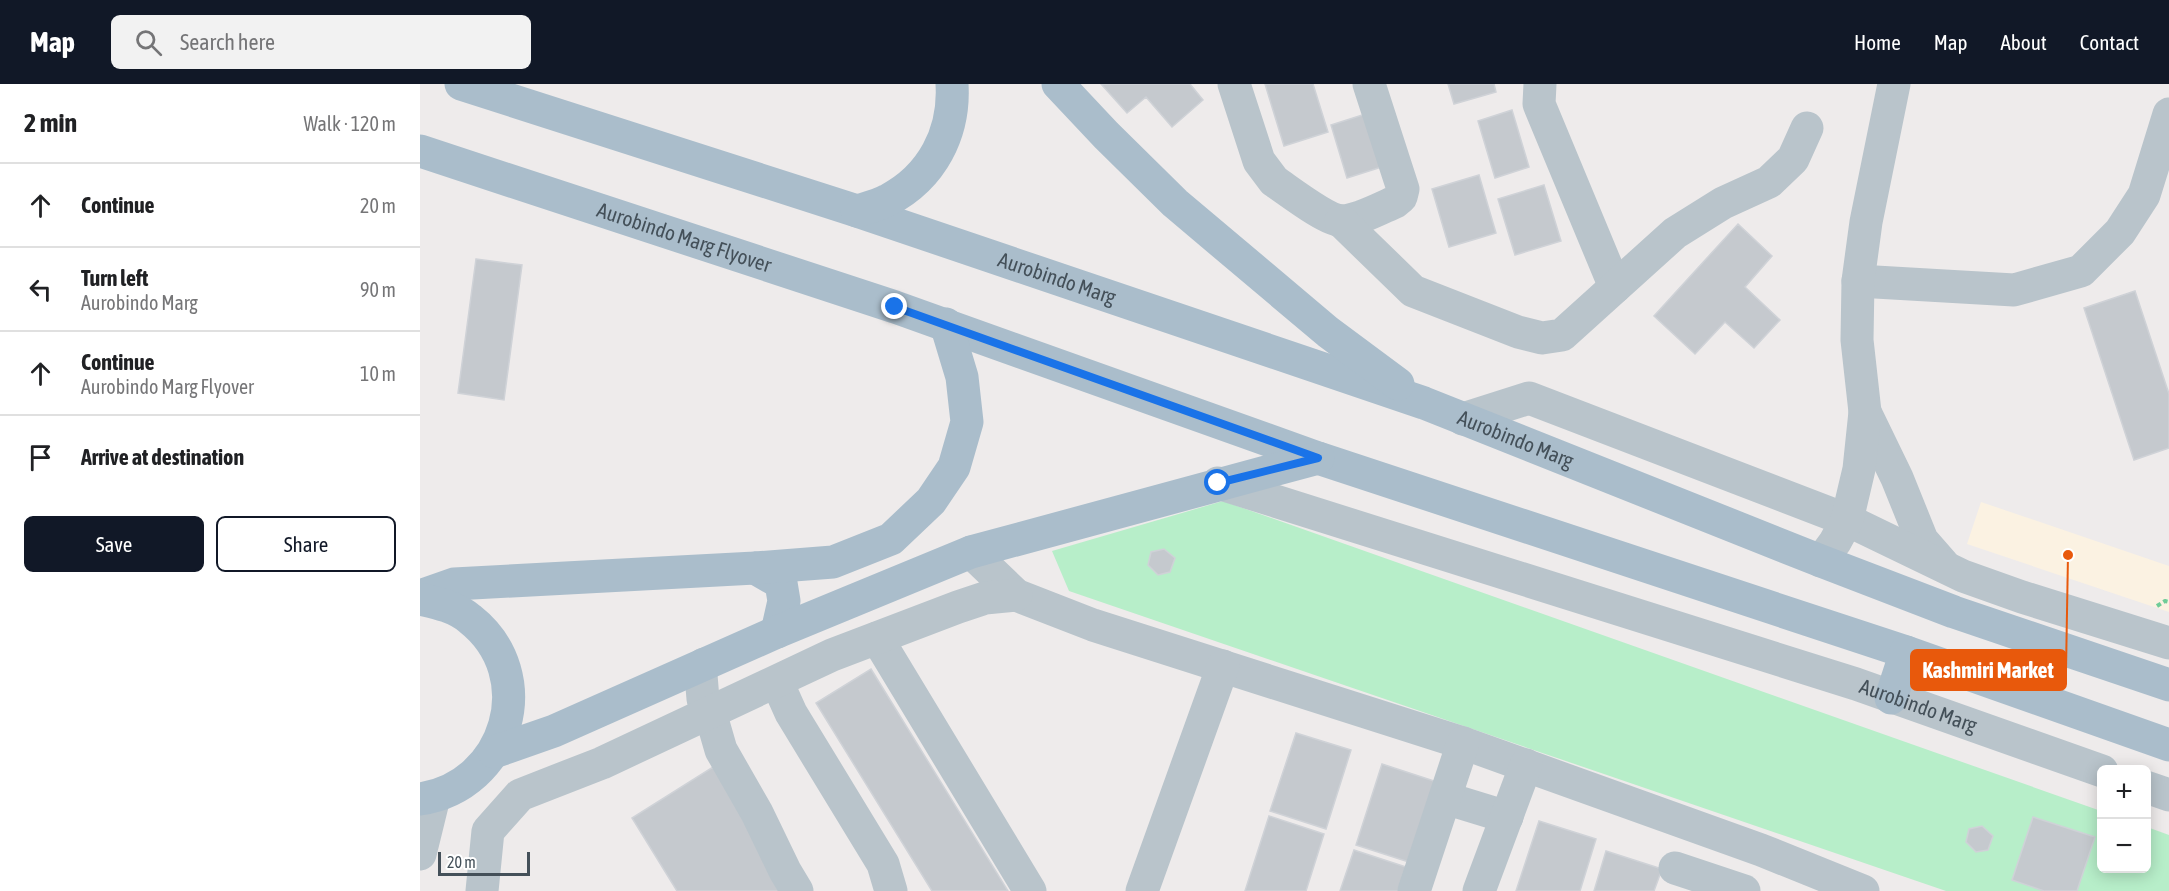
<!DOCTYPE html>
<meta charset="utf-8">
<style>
body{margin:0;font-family:"Asap Condensed",sans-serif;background:#f2f2f2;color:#202124}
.controls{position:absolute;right:18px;bottom:18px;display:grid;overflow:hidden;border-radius:9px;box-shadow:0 3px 15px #0003}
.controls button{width:54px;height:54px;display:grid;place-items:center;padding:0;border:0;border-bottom:2px solid #e0e0e0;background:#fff;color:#202124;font:30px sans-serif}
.scale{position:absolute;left:18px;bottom:15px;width:92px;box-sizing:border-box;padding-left:6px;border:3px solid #445059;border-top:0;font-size:16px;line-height:21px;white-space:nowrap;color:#445059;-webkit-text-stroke:4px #fff;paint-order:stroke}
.stop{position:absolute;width:18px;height:18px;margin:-14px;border:4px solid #1a73e8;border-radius:50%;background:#fff}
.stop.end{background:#1a73e8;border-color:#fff;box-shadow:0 2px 6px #0008}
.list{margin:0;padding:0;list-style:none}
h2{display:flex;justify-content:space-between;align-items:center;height:78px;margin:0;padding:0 24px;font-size:26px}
h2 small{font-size:20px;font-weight:400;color:#757577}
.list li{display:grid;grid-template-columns:39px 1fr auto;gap:18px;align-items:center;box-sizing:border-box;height:84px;padding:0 24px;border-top:2px solid #e0e0e0}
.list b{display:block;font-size:22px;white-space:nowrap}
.list p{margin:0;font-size:20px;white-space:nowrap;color:#757577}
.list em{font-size:20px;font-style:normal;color:#757577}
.actions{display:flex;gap:12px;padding:18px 24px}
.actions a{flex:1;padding:14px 0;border:2px solid #111827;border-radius:9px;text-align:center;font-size:21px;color:#111827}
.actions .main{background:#111827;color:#fff}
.icon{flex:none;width:33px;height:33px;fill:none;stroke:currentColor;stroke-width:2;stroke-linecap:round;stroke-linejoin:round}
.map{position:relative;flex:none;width:1749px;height:807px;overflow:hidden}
header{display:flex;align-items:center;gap:36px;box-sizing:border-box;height:84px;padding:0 30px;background:#111827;color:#fff}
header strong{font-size:28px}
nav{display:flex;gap:33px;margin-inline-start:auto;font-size:21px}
.search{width:420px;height:54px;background:#f2f2f2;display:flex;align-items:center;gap:15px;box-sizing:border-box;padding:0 21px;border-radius:9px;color:#757577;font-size:22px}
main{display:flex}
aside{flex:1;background:#fff}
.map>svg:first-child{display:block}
.commercial{fill:#fbf2e2}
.green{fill:#b7eec9}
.building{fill:#c5c9ce;stroke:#cfd2d7;stroke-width:1.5}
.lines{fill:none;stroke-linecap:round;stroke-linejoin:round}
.path{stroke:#6fcc98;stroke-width:4;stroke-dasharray:4.5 3;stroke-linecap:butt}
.minor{stroke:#b9c4cb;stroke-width:33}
.major{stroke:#aabdcb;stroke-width:33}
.route{stroke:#1a73e8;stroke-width:8}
.labels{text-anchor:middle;stroke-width:6;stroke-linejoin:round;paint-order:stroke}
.street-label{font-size:21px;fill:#445059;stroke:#fff}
.leader{fill:none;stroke:#e8590c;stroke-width:2}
.callout-dot{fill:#e8590c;stroke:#fff;stroke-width:2}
.callout{fill:#e8590c;stroke:#e8590c;stroke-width:2}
.callout-label{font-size:22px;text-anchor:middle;font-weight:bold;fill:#fff}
</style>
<header>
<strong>Map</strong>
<div class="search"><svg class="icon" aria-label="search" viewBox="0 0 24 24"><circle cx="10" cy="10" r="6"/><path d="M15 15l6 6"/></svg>Search here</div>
<nav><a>Home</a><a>Map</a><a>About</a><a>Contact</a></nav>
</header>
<main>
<aside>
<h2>2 min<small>Walk · 120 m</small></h2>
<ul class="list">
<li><svg class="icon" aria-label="ahead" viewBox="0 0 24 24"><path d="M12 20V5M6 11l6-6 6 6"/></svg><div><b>Continue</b></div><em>20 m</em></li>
<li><svg class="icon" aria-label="left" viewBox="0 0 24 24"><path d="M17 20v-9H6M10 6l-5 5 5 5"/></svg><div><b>Turn left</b><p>Aurobindo Marg</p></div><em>90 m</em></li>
<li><svg class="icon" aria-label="ahead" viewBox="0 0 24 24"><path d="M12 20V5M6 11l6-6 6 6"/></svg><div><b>Continue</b><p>Aurobindo Marg Flyover</p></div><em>10 m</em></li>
<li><svg class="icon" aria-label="arrive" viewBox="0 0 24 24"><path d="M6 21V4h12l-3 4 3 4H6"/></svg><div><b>Arrive at destination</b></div></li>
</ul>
<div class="actions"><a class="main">Save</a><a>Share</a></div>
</aside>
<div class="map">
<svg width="1749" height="807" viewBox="0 0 1749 807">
<rect width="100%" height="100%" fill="#eeebeb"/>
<path class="commercial" d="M1561 418 1749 482V528L1547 460Z"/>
<path class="green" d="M803 417 1681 727 1682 784H1726L1727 743 1749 751V807H1526L649 507 632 467Z"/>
<path class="building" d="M681 0H770L783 16 752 43 726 13 707 29Z
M845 0H893L908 48 864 62Z
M1028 0H1074L1076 8 1034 20Z
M1092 26 1109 83 1075 94 1058 37Z
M955 27 971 80 927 94 911 41Z
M1059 91 1076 149 1029 163 1012 105Z
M1124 101 1141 157 1095 171 1078 115Z
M1318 140 1352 172 1325 203 1360 236 1334 264 1305 238 1275 270 1234 232Z
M56 175 102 181 84 316 38 309Z
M1715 207 1749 310V364L1714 376 1664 224Z
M744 465 755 474 750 488 738 491 728 481 731 468Z
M451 585 588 807H512L396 619Z
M876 649 931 666 906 745 850 727Z
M962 680 1017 698 992 779 936 761Z
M293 683 370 807H257L212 734Z
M849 732 904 750 886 807H825Z
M1613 733 1675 753 1657 807H1624L1592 796Z
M1119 737 1176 755 1160 807H1096Z
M1562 742 1573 752 1568 766 1556 768 1546 758 1549 745Z
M934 766 989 784 982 807H920Z
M1186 767 1242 785 1234 807H1174Z"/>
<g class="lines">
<path class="path" d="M1737 522 1745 517 1749 518"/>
<g class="minor">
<path d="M814 0 839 77 854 97C869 107 906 136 922 137 937 137 961 124 975 118L981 113 983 105 949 0"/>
<path d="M1120 0 1119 20 1195 203"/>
<path d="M921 137 993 207 1098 248 1122 254 1142 251 1255 149 1303 119 1349 98 1373 75 1387 44"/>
<path d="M1438 197 1594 206 1661 187 1700 148 1724 111 1749 30"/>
<path d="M1445 328 1477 394 1502 456 1523 480"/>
<path d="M1043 335 1109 314 1427 436 1543 492 1602 513 1749 559"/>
<path id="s1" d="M798 399 1436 600 1682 687"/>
<path d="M551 468 596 511 673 541 1043 659 1341 766 1443 807"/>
<path d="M1401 477 1415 458 1427 436 1439 385 1445 328 1437 256 1438 197 1446 138 1474 0"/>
<path d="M457 554 610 807"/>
<path d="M284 580 281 591 283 615 290 628 301 666 337 729 365 787 377 807"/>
<path d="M357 598 371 629 463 780 471 807"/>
<path d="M1726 703 1749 711"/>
<path d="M1025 714 1087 733"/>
<path d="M0 770 14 713"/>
<path d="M1255 784 1324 807"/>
<path d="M62 807 68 747 100 711 182 679 412 571 538 523 565 514 596 511"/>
<path d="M722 807 803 582"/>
<path d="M994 807 1043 659"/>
<path d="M1059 807 1106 681"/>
</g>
<g class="major">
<path id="s2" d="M41 0 437 127 1004 319 1401 477 1534 528 1749 601"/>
<path d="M638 0 686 51 755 119 908 248 978 300"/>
<path id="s3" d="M0 67 475 223 898 374 1486 568 1749 661"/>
<path d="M437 127C447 124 459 121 468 116 512 93 535 49 532 0"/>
<path d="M335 484 361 499 364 517 357 548"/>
<path d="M0 512 34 500 335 484 413 478 471 455 511 417 534 383 547 338 542 293 526 240"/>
<path d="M0 515C18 519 36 523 50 535 121 591 88 702 0 715"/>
<path d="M1471 614 1486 568"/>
<path d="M74 668 134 647 357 548 551 468 898 374"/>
</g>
</g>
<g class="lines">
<path class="route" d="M475 223 898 374 798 399"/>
</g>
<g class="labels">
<g class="street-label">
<text dy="7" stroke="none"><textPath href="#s3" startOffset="278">Aurobindo Marg Flyover</textPath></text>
<text dy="7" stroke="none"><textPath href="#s2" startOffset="627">Aurobindo Marg</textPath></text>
<text dy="7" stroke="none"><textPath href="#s2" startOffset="1113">Aurobindo Marg</textPath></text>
<text dy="7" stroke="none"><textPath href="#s1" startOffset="735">Aurobindo Marg</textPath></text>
</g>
</g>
<path class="leader" d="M1648 471L1646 586"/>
<circle class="callout-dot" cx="1648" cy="471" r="6"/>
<rect class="callout" x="1491" y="566" width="155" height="40" rx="6"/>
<g class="callout-label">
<text x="1568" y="594">Kashmiri Market</text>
</g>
</svg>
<div class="controls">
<button>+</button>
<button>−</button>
</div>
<div class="scale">20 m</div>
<div class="stop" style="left:798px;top:399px"></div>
<div class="stop end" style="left:475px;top:223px"></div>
</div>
</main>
